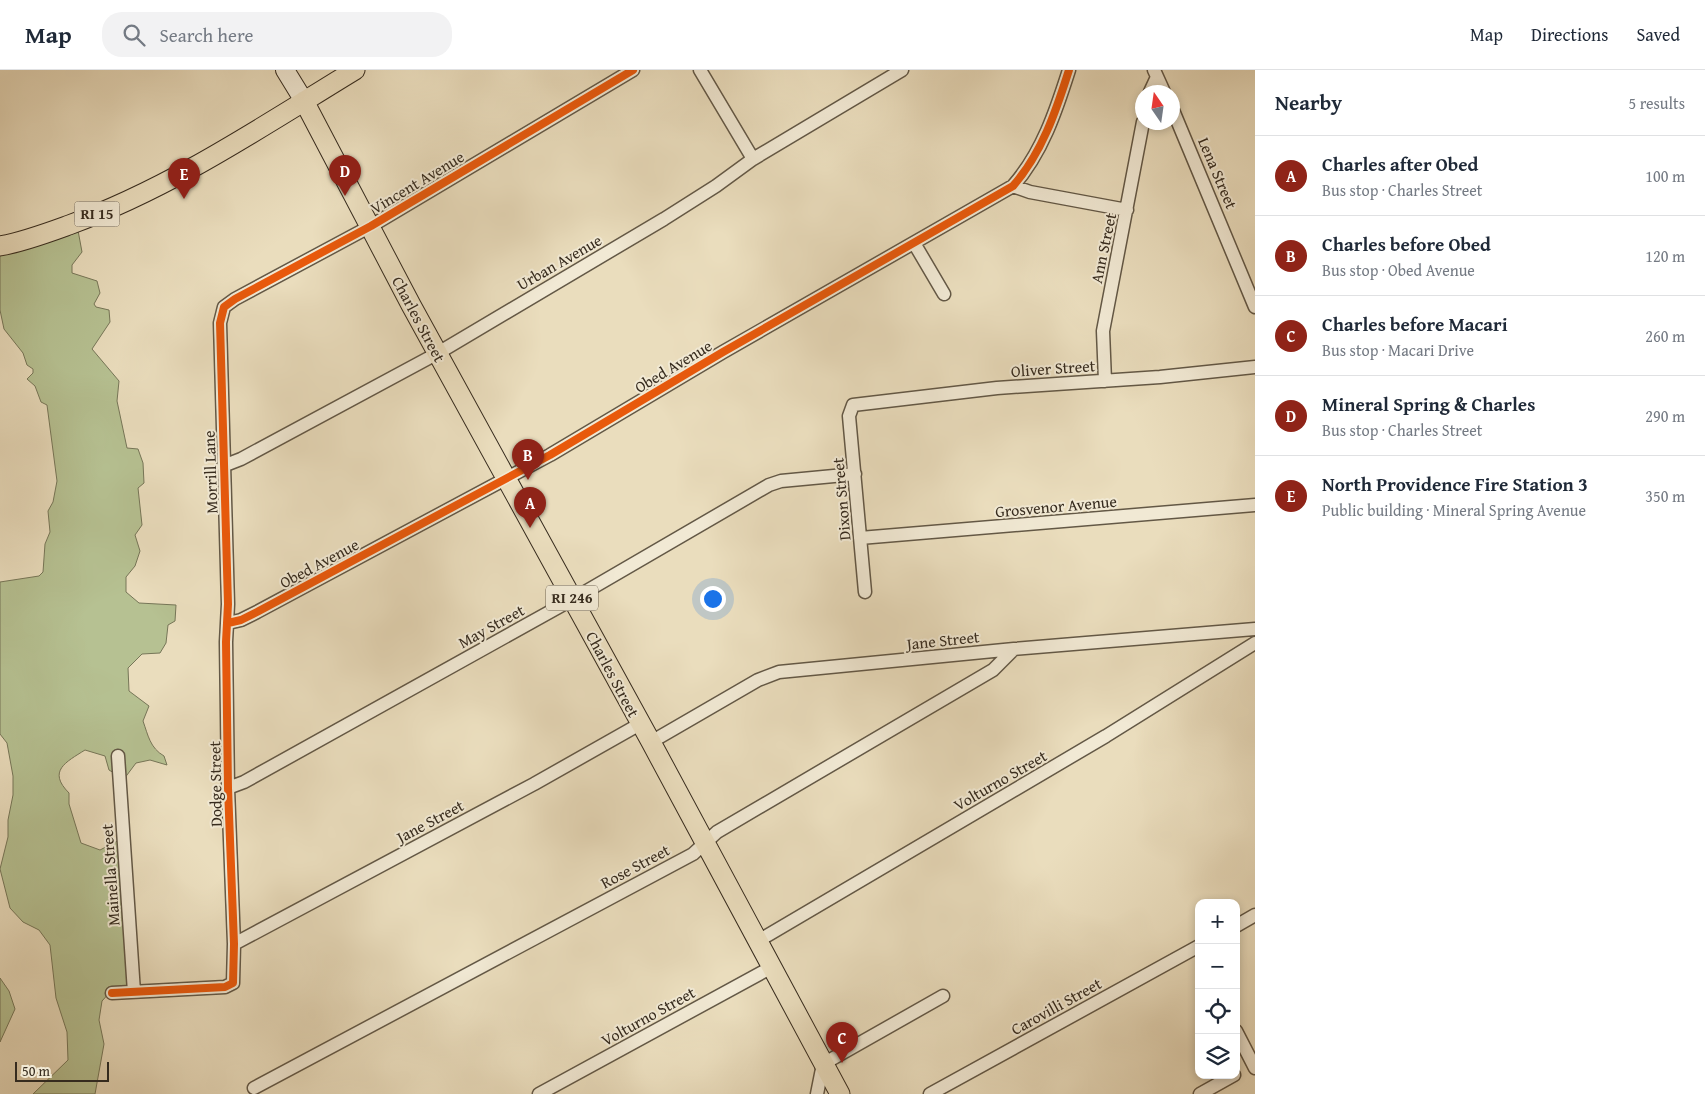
<!DOCTYPE html>
<meta charset="utf-8">
<style>
body{margin:0;font-family:"Gentium Book Plus",serif;background:#f2f2f3;color:#1f2937}
.controls{position:absolute;right:15px;bottom:15px;display:grid;overflow:hidden;border-radius:10px;box-shadow:0 2px 8px #0003}
.controls button{width:45px;height:45px;display:grid;place-items:center;padding:0;border:0;border-bottom:1px solid #e0e1e3;background:#fff;color:#1f2937;font:25px sans-serif}
.compass{position:absolute;left:1135px;top:15px;width:45px;height:45px;border-radius:50%;background:#fff;box-shadow:0 2px 8px #0003;rotate:347deg}
.scale{position:absolute;left:15px;bottom:12px;width:94px;box-sizing:border-box;padding-left:5px;border:2px solid #362b1e;border-top:0;font-size:14px;line-height:18px;white-space:nowrap;color:#362b1e;-webkit-text-stroke:4px #f1e9d4;paint-order:stroke}
.you{position:absolute;left:712px;top:528px;width:18px;height:18px;margin:-12px;border:4px solid #fff;border-radius:50%;background:#1a73e8;box-shadow:0 0 0 8px #1a73e833}
.badge{display:grid;place-items:center;width:32px;height:32px;border-radius:50%;background:#8f2418;color:#fff;font-size:16px;font-weight:700}
.pin{position:absolute;translate:-50% -41px;filter:drop-shadow(0 1px 2px #0008)}
.pin::after{content:'';position:absolute;top:26px;width:18px;height:15px;background:inherit;clip-path:polygon(0 0,100% 0,50% 100%)}
.list{margin:0;padding:0;list-style:none}
h2{display:flex;justify-content:space-between;align-items:center;height:65px;margin:0;padding:0 20px;font-size:21px}
h2 small{font-size:16px;font-weight:400;color:#747a83}
.list li{display:grid;grid-template-columns:32px 1fr auto;gap:15px;align-items:center;box-sizing:border-box;height:80px;padding:0 20px;border-top:1px solid #e0e1e3}
.list b{display:block;font-size:19px;white-space:nowrap}
.list p{margin:0;font-size:16px;white-space:nowrap;color:#747a83}
.list em{font-size:16px;font-style:normal;color:#747a83}
.icon{flex:none;width:28px;height:28px;fill:none;stroke:currentColor;stroke-width:2;stroke-linecap:round;stroke-linejoin:round}
.map{position:relative;flex:none;width:1255px;height:1024px;overflow:hidden}
header{display:flex;align-items:center;gap:30px;box-sizing:border-box;height:70px;padding:0 25px;background:#fff;border-bottom:1px solid #e0e1e3}
header strong{font-size:24px}
nav{display:flex;gap:28px;margin-inline-start:auto;font-size:18px}
.search{width:350px;height:45px;background:#f2f2f3;display:flex;align-items:center;gap:12px;box-sizing:border-box;padding:0 18px;border-radius:20px;color:#747a83;font-size:19px}
main{display:flex}
aside{flex:1;background:#fff}
.map>svg:first-child{display:block}
.green{fill:#b6c192;stroke:#767658}
.lines{fill:none;stroke-linecap:round;stroke-linejoin:round}
.street-casing{stroke:#635846;stroke-width:15}
.secondary-casing{stroke:#362b1e;stroke-width:20}
.primary-casing{stroke:#362b1e;stroke-width:21}
.street{stroke:#f1e9d4;stroke-width:12}
.secondary{stroke:#f1e9d4;stroke-width:18}
.primary{stroke:#eaddbd;stroke-width:19}
.cycleway-casing{stroke:#f1e9d4;stroke-width:11}
.cycleway{stroke:#e8590c;stroke-width:8}
.labels{text-anchor:middle;stroke-width:4;stroke-linejoin:round;paint-order:stroke}
.shield{fill:#f1e9d4;stroke:#6e6455;stroke-width:1}
.shield-label{font-size:15px;font-weight:bold;fill:#362b1e}
.street-label{font-size:16px;fill:#362b1e;stroke:#f1e9d4}
</style>
<header>
<strong>Map</strong>
<div class="search"><svg class="icon" aria-label="search" viewBox="0 0 24 24"><circle cx="10" cy="10" r="6"/><path d="M15 15l6 6"/></svg>Search here</div>
<nav><a>Map</a><a>Directions</a><a>Saved</a></nav>
</header>
<main>
<div class="map">
<svg width="1255" height="1024" viewBox="0 0 1255 1024">
<rect width="100%" height="100%" fill="#eaddbd"/>
<filter id="stains"><feTurbulence type="fractalNoise" baseFrequency=".004" numOctaves="4"/><feColorMatrix values="0 0 0 0 .2 0 0 0 0 .09 0 0 0 0 .02 0 0 0 .5 -.17"/></filter>
<radialGradient id="worn" r=".72"><stop offset=".6" stop-color="#630" stop-opacity="0"/><stop offset="1" stop-color="#630" stop-opacity=".3"/></radialGradient>
<path class="green" d="M77 155 82 182 72 195V203L97 211 100 223 94 234 96 237 109 240 110 252 92 279 119 311 117 331 127 378 138 379 143 393 144 413 138 418 142 455 135 465 140 481 135 496 126 507V522L139 533 176 535 175 551 168 555 166 573 160 583 142 584 128 598 129 621 149 636 143 651C148 665 150 678 164 686L167 695 150 690 136 693 124 709 109 700 105 686 85 680C66 692 47 701 69 723V734L81 773 100 780 127 766 131 918 111 921 102 931 99 950 104 974 95 1024H33L68 990 67 962 56 928 50 875 39 860 23 852 10 838 0 799 8 767V750L13 725V706L7 673 0 664V512L39 506 43 502 45 474 50 462 48 441 53 432 57 411 47 335 41 332 35 316 27 309 33 303V299L27 295 23 283 4 259 0 240V178Z
M0 908 9 921 15 939 0 972Z"/>
<g class="lines">
<defs>
<path id="street" d="M700 0 753 89
M1154 0 1164 22
M1150 22 1157 7
M1172 38 1255 237
M1013 116 1030 122 1127 140
M914 173 944 224
M1105 311 1103 261 1143 52
M223 396 241 389 438 283 664 149 716 116 753 89 902 0
M860 468 1255 435
M865 522 849 346 853 335 997 318 1160 307 1255 297
M228 553 241 550 257 542 550 385 723 282 1013 116C1042 83 1056 41 1069 0
M651 672 758 610 779 602 1014 579 1255 559
M118 686 134 922
M228 718 244 712 573 529 769 415 781 411 855 404
M1236 856 1255 845
M758 871 1106 666 1255 573
M234 874 534 714 640 654
M112 923 225 917 233 913 234 874 228 718 226 572 228 534 220 253 224 237 235 229 371 156 633 0
M1236 961 1255 998
M254 1018 693 784 717 762 993 600 1014 579
M539 1024 772 897
M817 1024 823 994 943 926
M930 1024 1199 876
M1200 1024 1234 1005"/>
<path id="secondary" d="M285 0 304 31"/>
<path id="primary" d="M304 31 411 235 651 672 840 1024
M0 176C23 172 47 163 69 155 171 118 263 56 355 0"/>
</defs>
<use href="#street" class="street-casing"/>
<use href="#secondary" class="secondary-casing"/>
<use href="#primary" class="primary-casing"/>
<use href="#street" class="street"/>
<use href="#secondary" class="secondary"/>
<use href="#primary" class="primary"/>
<defs>
<path id="cycleway" d="M228 553 241 550 257 542 550 385 723 282 1013 116C1042 83 1056 41 1069 0
M112 923 225 917 233 913 234 874 228 718 226 572 228 534 220 253 224 237 235 229 371 156 633 0"/>
</defs>
<use href="#cycleway" class="cycleway-casing"/>
<use href="#cycleway" class="cycleway"/>
</g>
<g class="labels">
<g class="shield">
<rect x="74.5" y="131.5" width="45" height="25" rx="4"/>
<rect x="546" y="515.5" width="52" height="25" rx="4"/>
</g>
<g class="shield-label">
<text x="97" y="149">RI 15</text>
<text x="572" y="533">RI 246</text>
</g>
<g class="street-label">
<text transform="translate(1218 103) rotate(67)" y="6">Lena Street</text>
<text transform="translate(417 112) rotate(-31)" y="6">Vincent Avenue</text>
<text transform="translate(1103 178) rotate(-78)" y="6">Ann Street</text>
<text transform="translate(559 192) rotate(-30)" y="6">Urban Avenue</text>
<text transform="translate(419 249) rotate(62)" y="6">Charles Street</text>
<text transform="translate(673 296) rotate(-31)" y="6">Obed Avenue</text>
<text transform="translate(1053 298) rotate(-4)" y="6">Oliver Street</text>
<text transform="translate(210 402) rotate(-92)" y="6">Morrill Lane</text>
<text transform="translate(841 429) rotate(-95)" y="6">Dixon Street</text>
<text transform="translate(1056 436) rotate(-5)" y="6">Grosvenor Avenue</text>
<text transform="translate(319 493) rotate(-28)" y="6">Obed Avenue</text>
<text transform="translate(491 556) rotate(-29)" y="6">May Street</text>
<text transform="translate(943 570) rotate(-6)" y="6">Jane Street</text>
<text transform="translate(613 604) rotate(62)" y="6">Charles Street</text>
<text transform="translate(1000 710) rotate(-30)" y="6">Volturno Street</text>
<text transform="translate(215 714) rotate(-91)" y="6">Dodge Street</text>
<text transform="translate(430 751) rotate(-28)" y="6">Jane Street</text>
<text transform="translate(635 796) rotate(-28)" y="6">Rose Street</text>
<text transform="translate(110 805) rotate(-94)" y="6">Mainella Street</text>
<text transform="translate(1056 936) rotate(-29)" y="6">Carovilli Street</text>
<text transform="translate(648 946) rotate(-29)" y="6">Volturno Street</text>
</g>
</g>
<rect width="100%" height="100%" filter="url(#stains)"/>
<rect width="100%" height="100%" fill="url(#worn)"/>
</svg>
<div class="controls">
<button>+</button>
<button>−</button>
<button><svg class="icon" aria-label="locate" viewBox="0 0 24 24"><circle cx="12" cy="12" r="6"/><path d="M12 2v4M12 18v4M2 12h4M18 12h4"/></svg></button>
<button><svg class="icon" aria-label="layers" viewBox="0 0 24 24"><path d="M12 4l9 5-9 5-9-5zM3 14l9 5 9-5"/></svg></button>
</div>
<svg class="compass" viewBox="-18 -18 36 36"><path d="M0-13l5 13h-10z" fill="#e53935"/><path d="M0 13l5-13h-10z" fill="#747a83"/></svg>
<div class="scale">50 m</div>
<div class="you"></div>
<div class="pin badge" style="left:530px;top:458px">A</div>
<div class="pin badge" style="left:528px;top:410px">B</div>
<div class="pin badge" style="left:842px;top:993px">C</div>
<div class="pin badge" style="left:345px;top:126px">D</div>
<div class="pin badge" style="left:184px;top:129px">E</div>
</div>
<aside>
<h2>Nearby<small>5 results</small></h2>
<ul class="list">
<li><span class="badge">A</span><div><b>Charles after Obed</b><p>Bus stop · Charles Street</p></div><em>100 m</em></li>
<li><span class="badge">B</span><div><b>Charles before Obed</b><p>Bus stop · Obed Avenue</p></div><em>120 m</em></li>
<li><span class="badge">C</span><div><b>Charles before Macari</b><p>Bus stop · Macari Drive</p></div><em>260 m</em></li>
<li><span class="badge">D</span><div><b>Mineral Spring &amp; Charles</b><p>Bus stop · Charles Street</p></div><em>290 m</em></li>
<li><span class="badge">E</span><div><b>North Providence Fire Station 3</b><p>Public building · Mineral Spring Avenue</p></div><em>350 m</em></li>
</ul>
</aside>
</main>
